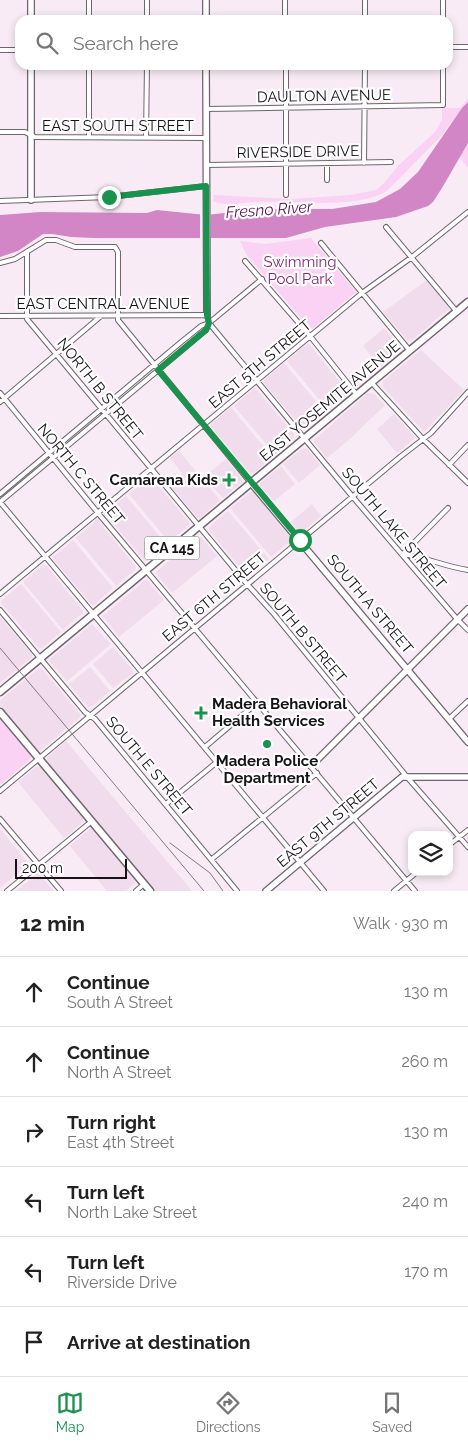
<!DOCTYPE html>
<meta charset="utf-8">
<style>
body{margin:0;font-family:Raleway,sans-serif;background:#f6f6f6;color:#222}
.controls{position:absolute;right:15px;bottom:15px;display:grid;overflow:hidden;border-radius:10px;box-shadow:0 2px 8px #0003}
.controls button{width:45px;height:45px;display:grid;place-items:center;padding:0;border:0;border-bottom:1px solid #e0e0e0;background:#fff;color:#222;font:25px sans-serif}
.scale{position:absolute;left:15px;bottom:12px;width:112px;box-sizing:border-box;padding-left:5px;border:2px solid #161216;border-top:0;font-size:14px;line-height:18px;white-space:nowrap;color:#161216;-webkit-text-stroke:4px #fff;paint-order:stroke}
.stop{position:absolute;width:15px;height:15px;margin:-11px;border:4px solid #19924e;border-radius:50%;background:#fff}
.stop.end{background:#19924e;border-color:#fff;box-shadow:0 1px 5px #0008}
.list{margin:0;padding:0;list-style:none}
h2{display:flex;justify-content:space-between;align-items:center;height:65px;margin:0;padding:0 20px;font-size:21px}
h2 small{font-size:16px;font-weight:400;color:#767676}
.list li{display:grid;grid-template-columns:32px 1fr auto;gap:15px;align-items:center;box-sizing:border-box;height:70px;padding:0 20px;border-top:1px solid #e0e0e0}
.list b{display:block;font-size:19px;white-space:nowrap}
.list p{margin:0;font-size:16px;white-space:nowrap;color:#767676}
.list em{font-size:16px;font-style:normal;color:#767676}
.icon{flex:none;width:28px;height:28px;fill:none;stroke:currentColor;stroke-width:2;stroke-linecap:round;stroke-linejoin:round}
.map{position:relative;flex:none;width:468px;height:891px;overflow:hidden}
.search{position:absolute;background:#fff;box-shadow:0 2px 8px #0003;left:15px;right:15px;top:15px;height:55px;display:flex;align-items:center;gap:12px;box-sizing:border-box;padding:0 18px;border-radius:15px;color:#767676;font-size:19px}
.sheet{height:485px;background:#fff}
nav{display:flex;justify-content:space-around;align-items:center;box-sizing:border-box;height:70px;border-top:1px solid #e0e0e0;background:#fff;font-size:14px;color:#767676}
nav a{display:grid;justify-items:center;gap:2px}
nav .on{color:#19924e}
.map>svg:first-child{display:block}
.built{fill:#f0dcec}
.green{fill:#fad2f3}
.water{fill:#d286c6}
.pier{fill:#f8ebf5}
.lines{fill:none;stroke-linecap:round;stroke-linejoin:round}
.street-casing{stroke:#70656e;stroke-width:6}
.secondary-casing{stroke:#70656e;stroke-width:8}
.primary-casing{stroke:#70656e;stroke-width:9}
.street{stroke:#fff;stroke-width:4}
.secondary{stroke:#fff;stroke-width:5.5}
.primary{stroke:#fff;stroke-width:6}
.rail{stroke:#827a81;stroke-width:1}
.route{stroke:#19924e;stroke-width:6}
.poi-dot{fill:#19924e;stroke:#fff;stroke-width:2}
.labels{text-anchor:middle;stroke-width:4.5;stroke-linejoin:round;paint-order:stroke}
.shield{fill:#fff;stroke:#5c595c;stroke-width:1}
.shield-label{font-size:14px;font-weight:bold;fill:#161216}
.street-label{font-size:15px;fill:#161216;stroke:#fff}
.park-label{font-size:15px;fill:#7f2676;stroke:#fff}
.poi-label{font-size:15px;font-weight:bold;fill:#161216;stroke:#fff;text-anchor:end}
.water-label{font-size:16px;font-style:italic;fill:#581552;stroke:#fff}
</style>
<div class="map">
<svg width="468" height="891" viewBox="0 0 468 891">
<rect width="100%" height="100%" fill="#f8ebf5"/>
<path class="built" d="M427 280 449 306V309L411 341H408L383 312Z
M384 328 400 348V350L380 367 363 346Z
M307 344H309L347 391V394L328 410 287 361Z
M421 350 464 390 424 432 383 387 382 384 383 381Z
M284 363 325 412 305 429H303L264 383V380Z
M254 388 256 389 294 434V438L275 454 234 406Z
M368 393 374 394 385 405 351 438 327 458 314 442 315 439Z
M231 407 272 457 253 474 250 473 211 427V424Z
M394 414 414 436V439L397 453 377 429Z
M304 448 307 449 320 465 299 483 283 464Z
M179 451 220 500 200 518 197 517 169 484 182 473 170 458Z
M226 459 242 479V482L223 498 204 477Z
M281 466 295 484 274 501 260 486V483Z
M149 477H151L189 522V525L169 542 129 494Z
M251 492H253L292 538 291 541 271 557 230 508Z
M126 496 166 544 147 561H145L108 517 104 515V512L109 510Z
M312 504 321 516 302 532H299L291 522Z
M228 511 269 559 249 576H247L209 530V527Z
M96 518H98L100 523 136 567V569L116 586 76 538 93 523Z
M198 536 201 537 217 556 172 593 156 573V572Z
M73 540 113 588 94 605H92L53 559V557Z
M43 565H46L83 611V613L63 630 23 582Z
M145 580H147L164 600 119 637 103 616Z
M21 584 61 632 42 648H39L1 603V601Z
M0 617 32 654V657L0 683Z
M92 624 111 644 67 681 50 662V659Z
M113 647 133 670V673L113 688 93 664Z
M90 667 110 691 91 707H88L69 684Z
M39 668 42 669 80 714V717L41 750H38L1 706 0 702 2 699Z
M66 741 192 891H155L47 761V757Z
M36 767H40L83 818V822L64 838 18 782Z
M91 828 136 882 126 891H107L70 846Z
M0 829 29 864 0 888Z
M38 873 54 891H16Z"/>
<path class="green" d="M468 98V168L444 137 455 117 442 135 387 191C356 210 291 200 255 202 238 203 230 207 213 201L214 195 290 199 350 195 376 190 384 183 398 166 436 131 442 119V108H460Z
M311 238 356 292 311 330 246 254 240 241 265 244Z
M0 719 30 754 31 757 29 761 0 785Z"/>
<path class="water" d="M468 102V143L442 188 433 202 428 206 396 217 325 227 286 238H94L71 237 52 234H43L18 251 0 257V215L41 212 147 213 157 210 206 215 260 209H332L376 202 400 189 418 172 462 108Z"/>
<path class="pier" d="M200 212H211V240H200Z"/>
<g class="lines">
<defs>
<path id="street" d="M147 0V20
M285 0V20
M365 0V20
M443 0V20
M89 20V0
M448 47H468
M0 50H20
M89 65V137
M286 65V195
M206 109 443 105V65
M0 132H25L35 137 206 138
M146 137 147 65
M364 163 365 65
M327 164V180
M206 165 391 162
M0 201 109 197 206 186
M386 227 457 312
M321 243 410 351
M27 252V319L247 584 274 614 407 777 468 847
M245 261 310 336 357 395
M0 263 15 259 46 240H56L75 247H115L118 252V320L251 483
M0 316 207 315 209 323 352 496 457 619 468 630
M371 382 423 439 468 483
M0 393 98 513 415 891
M0 402 101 316
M449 465 468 445
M0 494 180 343 201 326 209 323 262 279
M0 502 324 891
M0 502 186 347 206 330 209 323
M403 554C425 557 446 567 468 570
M403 554 448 508
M0 594 362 293 412 257 468 212
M0 610 85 712 95 719 237 891
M449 719 468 701
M205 747 258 702
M0 791 400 457 431 433 468 392
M166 804 217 762
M0 819 61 891
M449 845 468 830
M212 859 317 773
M7 891 92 821
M136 891 144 884
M394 891 417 872"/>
<path id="secondary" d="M206 0V20
M31 20V0
M206 65 207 315
M31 200V65
M251 483 468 742
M311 766 468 609
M266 891 402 777H468"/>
<path id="primary" d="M0 692 468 302
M0 712 150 891"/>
</defs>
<use href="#street" class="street-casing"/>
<use href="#secondary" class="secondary-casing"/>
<use href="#primary" class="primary-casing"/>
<use href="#street" class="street"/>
<use href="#secondary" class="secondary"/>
<use href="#primary" class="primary"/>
<path class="rail" d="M0 648 204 891
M170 843 210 873 223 891"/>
</g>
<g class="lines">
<path class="route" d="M109 197 206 186 207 315 209 323 206 330 158 370 300 540"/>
</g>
<g class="poi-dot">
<path d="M226.5 472.5h5v5h5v5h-5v5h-5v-5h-5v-5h5z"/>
<path d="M198.5 705.5h5v5h5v5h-5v5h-5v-5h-5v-5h5z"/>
<circle cx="267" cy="744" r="5"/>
</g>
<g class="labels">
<rect class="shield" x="144.5" y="536.5" width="55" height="23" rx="4"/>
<g class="shield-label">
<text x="172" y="553">CA 145</text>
</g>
<g class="street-label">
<text transform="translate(324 96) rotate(-1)" y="5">DAULTON AVENUE</text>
<text x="118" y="131">EAST SOUTH STREET</text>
<text transform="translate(298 152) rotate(-1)" y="5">RIVERSIDE DRIVE</text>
<text x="103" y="309">EAST CENTRAL AVENUE</text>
<text transform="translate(260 364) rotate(-40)" y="5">EAST 5TH STREET</text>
<text transform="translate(100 389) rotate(51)" y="5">NORTH B STREET</text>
<text transform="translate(330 401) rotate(-40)" y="5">EAST YOSEMITE AVENUE</text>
<text transform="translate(81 474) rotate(50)" y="5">NORTH C STREET</text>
<text transform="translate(394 528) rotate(50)" y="5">SOUTH LAKE STREET</text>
<text transform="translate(214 597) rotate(-40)" y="5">EAST 6TH STREET</text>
<text transform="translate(370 604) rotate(50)" y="5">SOUTH A STREET</text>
<text transform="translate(303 633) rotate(50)" y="5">SOUTH B STREET</text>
<text transform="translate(149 766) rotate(50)" y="5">SOUTH E STREET</text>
<text transform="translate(328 823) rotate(-40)" y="5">EAST 9TH STREET</text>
</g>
<g class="park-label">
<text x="300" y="267">Swimming<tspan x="300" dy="17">Pool Park</tspan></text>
</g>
<g class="poi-label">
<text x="218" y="485">Camarena Kids</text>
<text x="212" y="709" text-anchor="start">Madera Behavioral<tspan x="212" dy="17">Health Services</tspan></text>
<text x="267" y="766" text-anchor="middle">Madera Police<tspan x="267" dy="17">Department</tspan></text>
</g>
<g class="water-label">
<text transform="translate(269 209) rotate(-4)" y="6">Fresno River</text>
</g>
</g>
</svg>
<div class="controls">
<button><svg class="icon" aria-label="layers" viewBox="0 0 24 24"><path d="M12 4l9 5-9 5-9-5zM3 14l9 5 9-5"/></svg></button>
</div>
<div class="scale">200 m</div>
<div class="stop" style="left:300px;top:540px"></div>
<div class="stop end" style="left:109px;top:197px"></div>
<div class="search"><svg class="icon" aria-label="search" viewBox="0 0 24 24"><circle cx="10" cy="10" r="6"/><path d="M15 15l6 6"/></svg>Search here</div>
</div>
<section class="sheet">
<h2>12 min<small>Walk · 930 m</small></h2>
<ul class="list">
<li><svg class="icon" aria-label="ahead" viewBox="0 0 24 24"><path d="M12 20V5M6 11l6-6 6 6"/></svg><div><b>Continue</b><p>South A Street</p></div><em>130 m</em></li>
<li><svg class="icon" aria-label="ahead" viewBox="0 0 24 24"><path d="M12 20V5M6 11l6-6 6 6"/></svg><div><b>Continue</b><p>North A Street</p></div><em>260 m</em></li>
<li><svg class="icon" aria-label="right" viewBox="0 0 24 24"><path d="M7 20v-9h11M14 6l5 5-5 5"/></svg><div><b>Turn right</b><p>East 4th Street</p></div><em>130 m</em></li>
<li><svg class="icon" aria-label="left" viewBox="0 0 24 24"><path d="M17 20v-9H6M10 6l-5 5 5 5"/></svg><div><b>Turn left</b><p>North Lake Street</p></div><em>240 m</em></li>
<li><svg class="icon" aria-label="left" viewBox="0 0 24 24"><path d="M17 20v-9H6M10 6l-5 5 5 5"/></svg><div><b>Turn left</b><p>Riverside Drive</p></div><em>170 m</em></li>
<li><svg class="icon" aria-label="arrive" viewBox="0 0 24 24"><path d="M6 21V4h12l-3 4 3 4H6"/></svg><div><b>Arrive at destination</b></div></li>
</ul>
</section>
<nav>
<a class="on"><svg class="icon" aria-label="map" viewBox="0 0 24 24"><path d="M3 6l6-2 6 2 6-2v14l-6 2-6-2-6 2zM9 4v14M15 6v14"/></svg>Map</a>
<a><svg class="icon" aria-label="directions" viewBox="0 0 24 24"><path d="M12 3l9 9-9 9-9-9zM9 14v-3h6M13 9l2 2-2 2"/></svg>Directions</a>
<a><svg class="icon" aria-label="saved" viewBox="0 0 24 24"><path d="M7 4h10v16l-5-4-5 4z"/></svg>Saved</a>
</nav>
